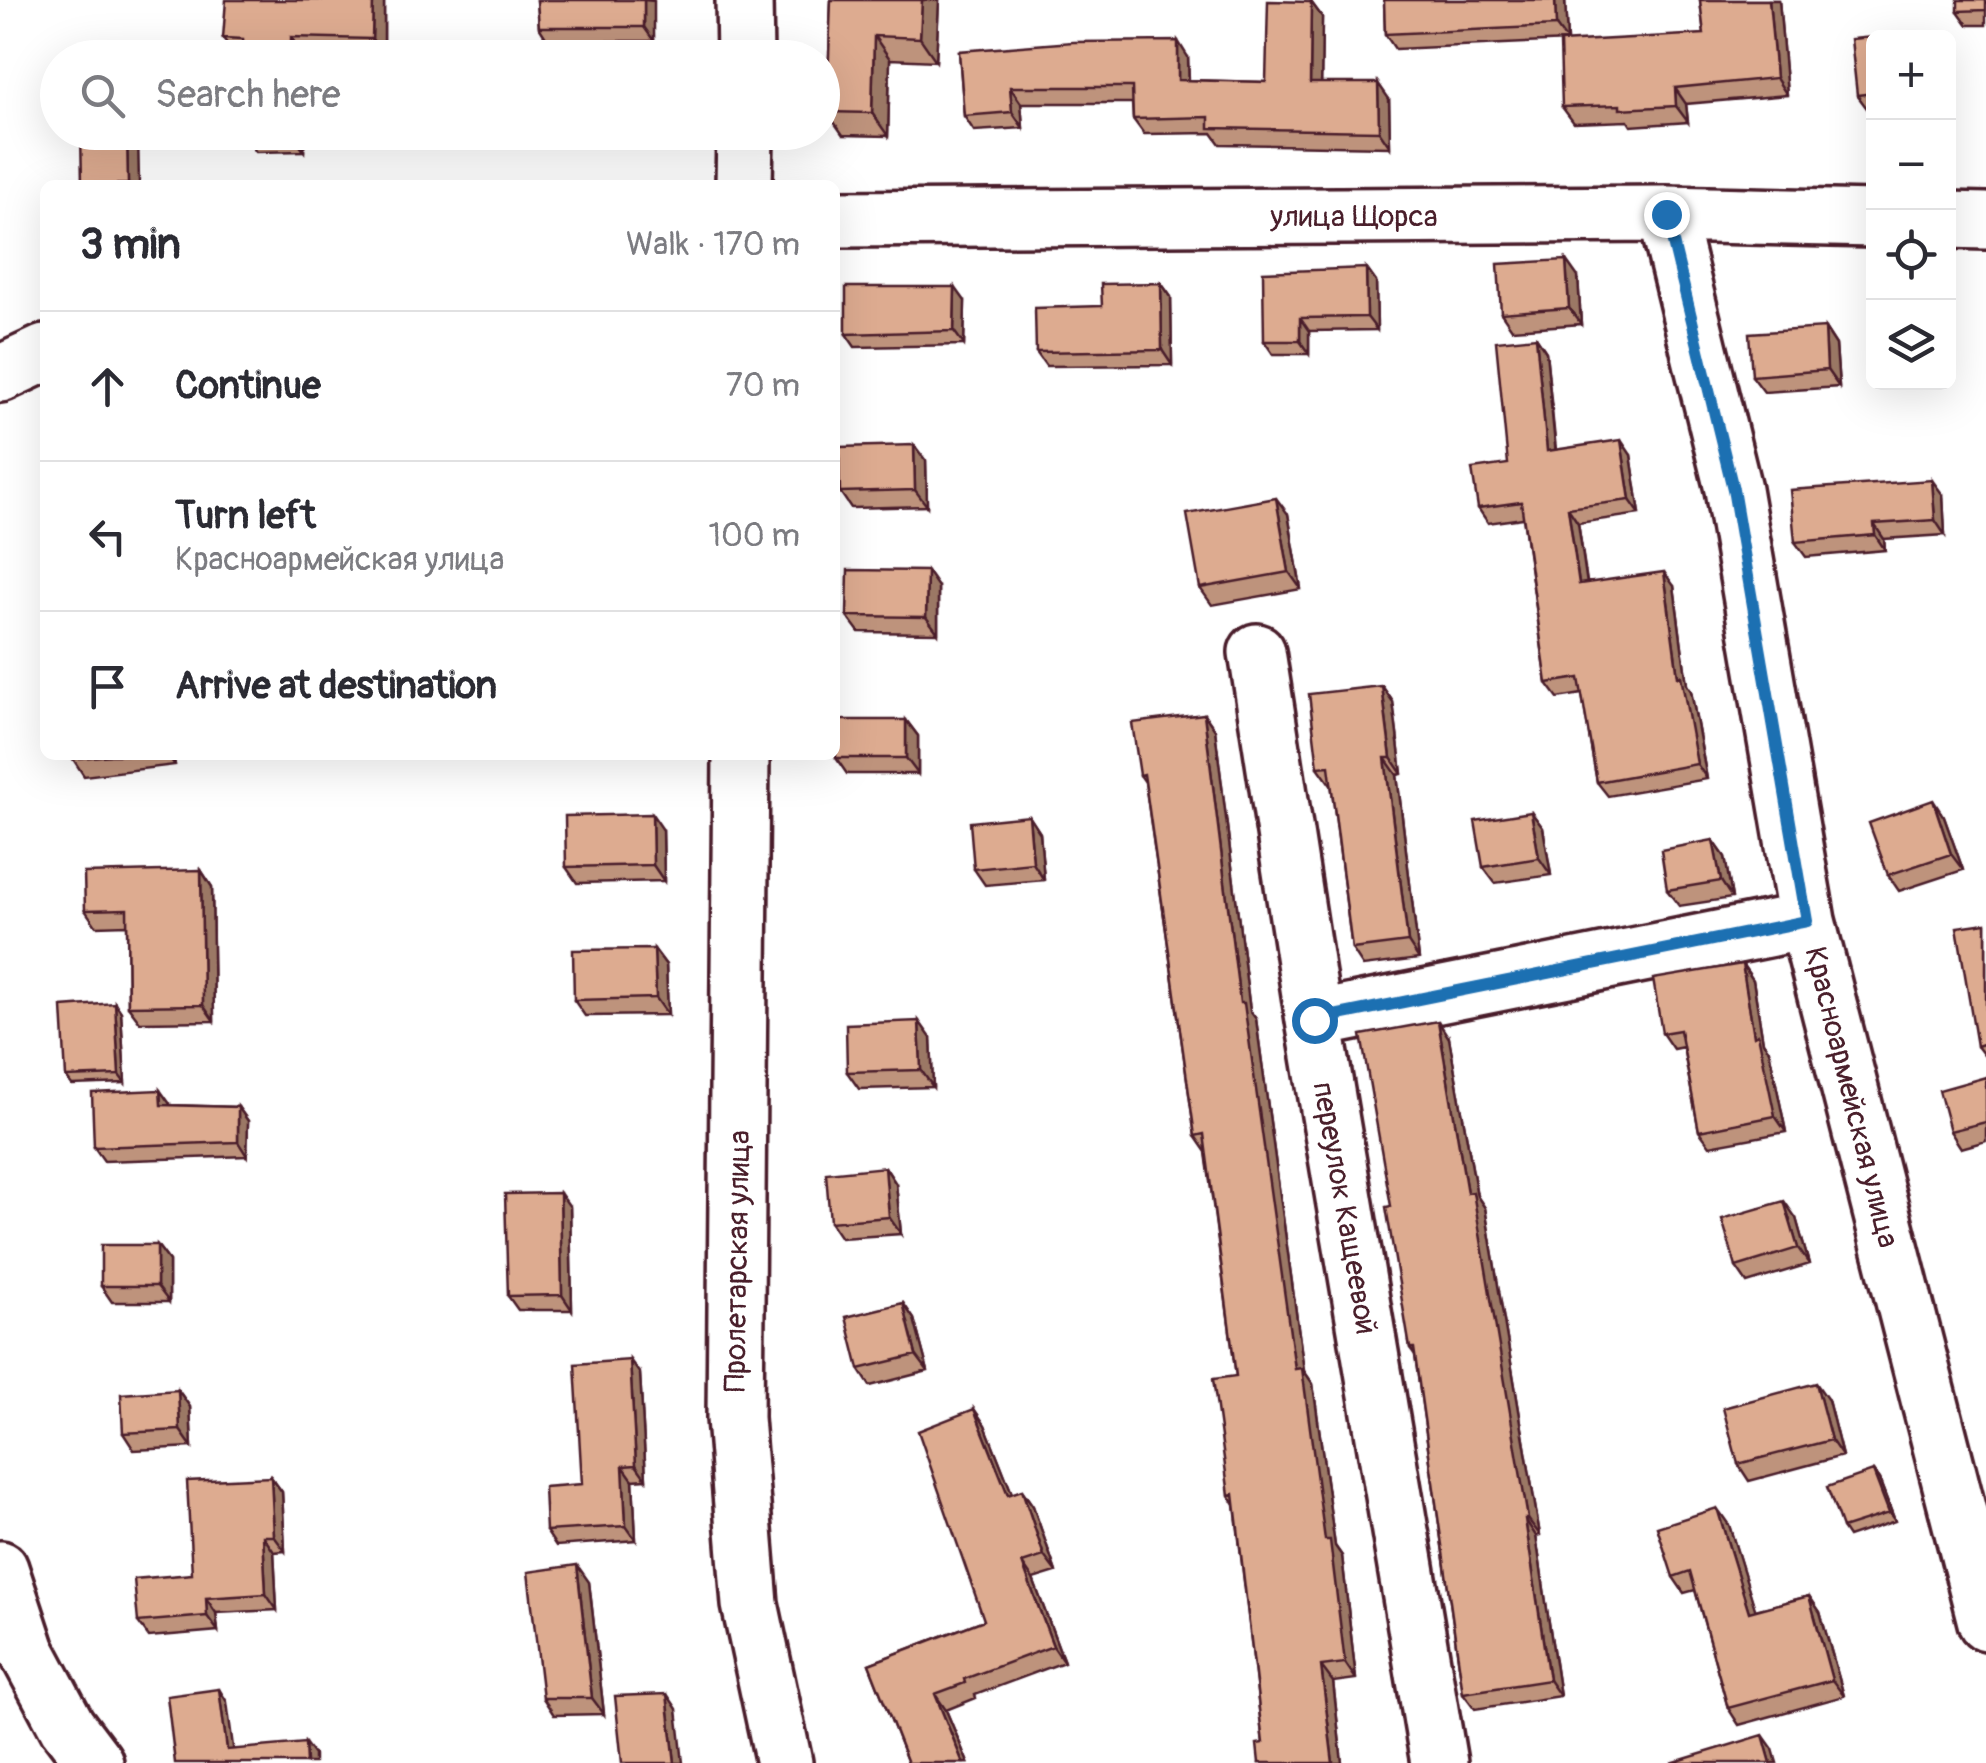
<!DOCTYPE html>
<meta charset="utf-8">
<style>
body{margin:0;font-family:Pangolin,sans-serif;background:#f2f2f3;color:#2b2b33}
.controls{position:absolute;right:30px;top:30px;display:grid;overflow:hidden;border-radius:15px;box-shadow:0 10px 40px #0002}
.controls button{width:90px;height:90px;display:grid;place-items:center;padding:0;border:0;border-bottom:2px solid #e1e1e2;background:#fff;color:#2b2b33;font:50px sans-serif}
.stop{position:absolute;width:30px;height:30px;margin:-22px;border:8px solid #1f6fb2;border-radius:50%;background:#fff}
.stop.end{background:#1f6fb2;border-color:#fff;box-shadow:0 2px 10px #0008}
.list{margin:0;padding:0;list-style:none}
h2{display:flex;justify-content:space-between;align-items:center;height:130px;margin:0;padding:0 40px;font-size:42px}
h2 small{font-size:32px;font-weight:400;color:#7c7c81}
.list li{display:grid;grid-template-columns:65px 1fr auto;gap:30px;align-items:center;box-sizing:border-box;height:150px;padding:0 40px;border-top:2px solid #e1e1e2}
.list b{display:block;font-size:38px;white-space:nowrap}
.list p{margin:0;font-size:32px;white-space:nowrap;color:#7c7c81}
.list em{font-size:32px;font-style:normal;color:#7c7c81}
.icon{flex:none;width:55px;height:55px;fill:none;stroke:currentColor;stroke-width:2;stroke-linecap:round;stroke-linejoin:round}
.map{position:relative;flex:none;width:1986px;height:1763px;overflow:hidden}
.search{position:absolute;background:#fff;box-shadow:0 10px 40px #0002;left:40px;top:40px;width:800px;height:110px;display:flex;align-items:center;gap:25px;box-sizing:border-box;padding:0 35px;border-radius:55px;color:#7c7c81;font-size:38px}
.panel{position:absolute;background:#fff;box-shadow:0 10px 40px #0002;left:40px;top:180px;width:800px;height:580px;border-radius:15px}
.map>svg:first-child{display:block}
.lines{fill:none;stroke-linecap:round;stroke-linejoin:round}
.minor-casing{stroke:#4a1f2b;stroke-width:62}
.minor{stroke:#fff;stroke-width:55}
.wall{fill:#be937c;stroke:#4a1f2b;stroke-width:2.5}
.shaded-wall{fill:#9b7865;stroke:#4a1f2b;stroke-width:2.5}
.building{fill:#ddab90;stroke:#4a1f2b;stroke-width:2.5}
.route{stroke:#1f6fb2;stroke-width:12}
.labels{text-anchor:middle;stroke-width:9;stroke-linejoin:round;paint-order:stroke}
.street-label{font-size:30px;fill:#4a1f2b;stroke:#fff}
</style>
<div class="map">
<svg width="1986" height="1763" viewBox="0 0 1986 1763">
<rect width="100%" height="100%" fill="#fff"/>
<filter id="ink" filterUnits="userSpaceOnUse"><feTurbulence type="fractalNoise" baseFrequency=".01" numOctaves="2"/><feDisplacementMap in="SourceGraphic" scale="20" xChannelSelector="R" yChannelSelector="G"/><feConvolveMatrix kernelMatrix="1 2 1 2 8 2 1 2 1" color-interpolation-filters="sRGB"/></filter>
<g filter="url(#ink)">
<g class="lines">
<defs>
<path id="minor" d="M744 0 745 58
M744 185 745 132
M1666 214 1733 489 1807 921 1986 1622
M835 219 1666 214 1874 219
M1948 220 1986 221
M0 374 45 353
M1257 652 1314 1020 1439 1763
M741 755 735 1418 750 1604 784 1763
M1314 1020 1807 921
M0 1569 27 1651 67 1726 95 1763"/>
</defs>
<use href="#minor" class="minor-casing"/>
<use href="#minor" class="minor"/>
</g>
<path class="wall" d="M384 0V55L234 54 223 38Z
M537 0H653L654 41H548L539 27Z
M831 0H939L936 61 890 59 888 136 843 135 827 112Z
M1384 0H1565L1567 41 1395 49 1385 34Z
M1700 0H1779L1787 95 1686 104 1688 122 1631 126 1628 121 1574 123 1562 107 1704 34Z
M1986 0V25H1968L1958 11Z
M1311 2 1322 17 1321 83 1389 99 1390 147 1220 144 1212 133 1144 134 1133 119 1132 103H1021L1023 128 974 131 964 116 959 51 1188 57 1189 80 1266 82Z
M1874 38V111H1869L1857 95Z
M244 132H304V151L256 152 244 135Z
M1366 268 1376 282 1377 330 1309 331V354H1273L1264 341Z
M1578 277 1581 324 1512 329 1501 313Z
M1161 283 1171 297 1172 365 1046 366 1036 352 1102 306Z
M965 301 964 345 855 347 846 334Z
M1825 328 1836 345 1839 387 1764 392 1752 376Z
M1536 337 1546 352 1556 450 1631 455 1640 514 1578 523 1587 582 1674 586 1687 685 1691 691 1707 779 1608 796 1597 782 1582 694 1558 698 1547 683 1523 518 1488 523 1478 508 1508 464Z
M926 461 927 506 851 508 840 492Z
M1943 495 1945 535 1884 539 1885 550 1806 557 1795 542Z
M1288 514 1301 589 1212 605 1200 588Z
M938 587V633L859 632 847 616Z
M1382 686 1393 702 1402 774 1397 775 1419 959 1363 966 1352 949 1331 783 1330 784 1318 767Z
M1204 714 1215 730 1250 1011 1256 1019 1304 1371 1313 1384 1335 1546 1342 1556 1356 1679 1333 1682 1342 1763H1259L1263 1743 1235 1505 1229 1495 1236 1376 1206 1152 1195 1136 1145 782 1140 775Z
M906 720 918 736V774H847L836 758Z
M72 755H173L175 765 84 776 73 759Z
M1531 812 1543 828 1551 875 1495 883 1483 867Z
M1029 816 1040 833 1044 880 985 885 974 869Z
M1944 817 1963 870 1899 891 1888 875Z
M663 830 664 881 577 883 566 867Z
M1713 840 1725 857 1732 898 1679 906 1667 890Z
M201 870 212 887 214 1021 140 1022 128 1006 127 925 96 926 85 910Z
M1986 923V1058L1977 1046Z
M654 949 666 965 668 1015 585 1016 574 1000Z
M1742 964 1753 980 1763 1042 1769 1050 1786 1132 1710 1146 1699 1131 1683 1047 1673 1049 1662 1033Z
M115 1003 121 1012 125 1083 72 1085 66 1077Z
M931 1038 933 1087 859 1089 847 1072Z
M1449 1038 1477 1196 1485 1208 1540 1535 1536 1536 1560 1696 1475 1709 1463 1693 1415 1355 1410 1348 1391 1206Z
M1986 1077V1141L1961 1148 1950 1131Z
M170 1104V1105L238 1107 248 1121 247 1156 104 1161 94 1147Z
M885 1167 896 1184 901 1234 841 1238 830 1222Z
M570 1207 572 1310H518L508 1296Z
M1796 1218 1809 1264 1747 1283 1736 1267Z
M157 1245 169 1261V1302H112L101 1286Z
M903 1303 914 1319 928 1371 870 1386 859 1369Z
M640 1374 646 1479 633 1480 636 1540 556 1546 546 1531 582 1484Z
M178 1390 190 1407 192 1447 134 1450 123 1433Z
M1828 1400 1842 1456 1749 1481 1738 1464Z
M974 1409 985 1425 1012 1494 1022 1490 1033 1506 1056 1572 1033 1579 1064 1662 975 1695 976 1698 946 1710 968 1763H908L869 1664 984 1620Z
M1873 1471 1879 1479 1895 1521 1848 1537 1842 1528Z
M271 1477 282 1492 285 1551 274 1552 277 1610 216 1613 218 1631 149 1637 138 1622 192 1574Z
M1729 1525 1755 1610 1809 1596 1820 1612 1844 1696 1739 1725 1728 1708 1695 1590 1684 1593 1673 1577Z
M589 1582 604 1714 554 1715 543 1698Z"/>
<path class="shaded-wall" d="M373 0H384V55L372 39Z
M644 0 654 1V41L644 27Z
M922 0H939L936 61 920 38Z
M1555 0H1565L1567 41 1556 26Z
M1769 0H1779L1787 95 1776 78Z
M1311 2 1322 17 1321 99 1310 83Z
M874 36 890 59 888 136 872 113Z
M291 37 302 54V58H291Z
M1178 41 1188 57 1189 96 1178 80Z
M473 44 483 58H473Z
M1378 83 1389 99 1390 147 1379 131Z
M1010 87 1021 103 1023 128 1012 112Z
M1675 88 1686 104 1688 122 1676 106Z
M127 132H138L139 185H128Z
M292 132H304V151L292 134Z
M1566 260 1578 277 1581 324 1569 308Z
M1366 268 1376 282 1377 330 1367 317Z
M1161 283 1171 297 1172 365 1162 350Z
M955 287 965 301 964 345 954 331Z
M1300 318 1309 331V354L1300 341Z
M1825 328 1836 345 1839 387 1827 370Z
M1536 337 1546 352 1557 466 1547 451Z
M1621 440 1631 455 1640 514 1630 500Z
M914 445 926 461 927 506 915 490Z
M1932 480 1943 495 1945 535 1935 520Z
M1276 498 1288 514 1301 589 1289 572Z
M1568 508 1578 523 1589 598 1579 584Z
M1874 524 1884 539 1885 550 1875 535Z
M927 571 938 587V633L926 617Z
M1664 572 1674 586 1687 685 1691 691 1707 779 1697 764 1678 677Z
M1382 686 1393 702 1402 774 1391 758Z
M1204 714 1215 730 1250 1011 1256 1019 1304 1371 1313 1384 1335 1546 1342 1556 1356 1679 1345 1663 1295 1369 1240 1003Z
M906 720 918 736V774L906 758Z
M167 755H173L175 765Z
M1385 758 1397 775 1419 959 1408 942Z
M1933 800 1944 817 1963 870 1951 854Z
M1531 812 1543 828 1551 875 1539 858Z
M652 814 663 830 664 881 653 865Z
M1029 816 1040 833 1044 880 1033 863Z
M1713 840 1725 857 1732 898 1721 881Z
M201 870 212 887 214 1021 203 1005Z
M654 949 666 965 668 1015 656 998Z
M1742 964 1753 980 1763 1042 1769 1050 1786 1132 1775 1116 1754 1036Z
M115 1003 121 1012 125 1083 119 1075Z
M919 1021 931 1038 933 1087 921 1070Z
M1438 1021 1449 1038 1477 1196 1485 1208 1540 1535 1528 1519 1467 1193Z
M160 1090 170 1104 171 1119 161 1105Z
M238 1107 248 1121 247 1156 238 1142Z
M885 1167 896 1184 901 1234 889 1217Z
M560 1193 570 1207 572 1310 562 1295Z
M1784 1201 1796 1218 1809 1264 1798 1248Z
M157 1245 169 1261V1302L157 1286Z
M903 1303 914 1319 928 1371 916 1355Z
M630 1360 640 1374 646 1479 636 1465Z
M1816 1383 1828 1400 1842 1456 1831 1440Z
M178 1390 190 1407 192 1447 180 1430Z
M974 1409 985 1425 1019 1511 1008 1495Z
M623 1466 633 1480 636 1540 626 1526Z
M1873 1471 1879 1479 1895 1521 1889 1513Z
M271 1477 282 1492 285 1551 274 1536Z
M1022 1490 1033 1506 1056 1572 1044 1556Z
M1717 1508 1729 1525 1761 1628 1749 1612Z
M1525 1519 1536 1536 1560 1696 1549 1680Z
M263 1536 274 1552 277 1610 266 1594Z
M1022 1563 1033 1579 1064 1662 1053 1646Z
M577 1565 589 1582 604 1714 592 1698Z
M1809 1596 1820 1612 1844 1696 1832 1680Z
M206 1598 216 1613 218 1631 207 1616Z
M1321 1666 1333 1682 1342 1763H1333Z
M219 1689 227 1702 235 1762 227 1750Z
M667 1694 677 1709 683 1763H675Z
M935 1694 946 1710 968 1763H963Z
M1763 1735 1773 1749 1777 1763H1771Z
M305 1743 314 1755V1763H306Z"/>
<path class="building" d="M226 0H373L372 39 291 37V58H244L243 39 223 38Z
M537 0H644V27H539Z
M831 0H922L920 38 874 36 872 113 827 112Z
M1384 0H1555L1556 26 1385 34Z
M1700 0H1769L1776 78 1675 88 1676 106 1620 109V105L1562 107 1560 42 1704 34Z
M1958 0H1986V10L1958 11Z
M1268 1 1311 2 1310 83H1378L1379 131 1209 128V117L1133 119 1132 87H1010L1012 112 964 116 959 51 1073 42 1178 41V80L1266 82Z
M1893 35V38H1874V93L1857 95 1851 39Z
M429 44H473V58H429Z
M81 132H127L128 184 82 185Z
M244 132H292V134L244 135Z
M1566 260 1569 308 1501 313 1498 264Z
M1366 268 1367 317 1300 318V341H1264L1263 272Z
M1161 283 1162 350 1036 352 1035 308 1102 306 1101 284Z
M846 287H955L954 331 846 334Z
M1825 328 1827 370 1752 376 1749 333Z
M1536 337 1547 451 1621 440 1630 500 1568 508 1579 584 1664 572 1678 677 1681 676 1697 764 1597 782 1579 678 1547 683 1521 502 1478 508 1472 469 1508 464 1496 341Z
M914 445 915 490 840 492 839 447Z
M1932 480 1935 520 1874 524 1875 535 1795 542 1790 490Z
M1276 498 1289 572 1200 588 1187 514Z
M848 570 927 571 926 617 847 616Z
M1382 686 1391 758H1385L1408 942 1352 949 1329 766 1318 767 1309 694Z
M1204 714 1240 1003H1244L1295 1369 1302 1368 1325 1540H1330L1345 1663 1321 1666 1333 1763H1259L1257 1744 1263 1743 1234 1494 1229 1495 1213 1379 1236 1376 1204 1134 1195 1136 1144 774 1140 775 1132 723Z
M836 720H906V758H836Z
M72 755H110L73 759Z
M1933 800 1951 854 1888 875 1869 823Z
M1531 812 1539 858 1483 867 1475 821Z
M652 814 653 865 566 867 565 816Z
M1029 816 1033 863 974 869 970 822Z
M1713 840 1721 881 1667 890 1661 850Z
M201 870 203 1005 128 1006 127 909 85 910 84 873Z
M1986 923V1043L1977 1046 1957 927Z
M654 949 656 998 574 1000 573 950Z
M1742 964 1754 1036 1758 1034 1775 1116 1699 1131 1680 1030 1662 1033 1653 979Z
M115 1003 119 1075 66 1077 62 1007Z
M919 1021 921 1070 847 1072 846 1024Z
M1438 1021 1467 1193 1473 1192 1528 1519H1525L1549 1680 1463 1693 1414 1348H1410L1386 1207 1391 1206 1361 1035Z
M1986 1077V1122L1950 1131 1939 1090Z
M160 1090 161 1105 238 1107V1142L94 1147 92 1093Z
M885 1167 889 1217 830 1222 826 1173Z
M560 1193 562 1295 508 1296 505 1194Z
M1784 1201 1798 1248 1736 1267 1722 1219Z
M101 1245H157V1286H101Z
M903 1303 916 1355 859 1369 846 1317Z
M630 1360 636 1465 623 1466 626 1526 546 1531 544 1487 582 1484 575 1364Z
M1816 1383 1831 1440 1738 1464 1723 1408Z
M178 1390 180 1430 123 1433 121 1394Z
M974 1409 1008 1495 1022 1490 1044 1556 1022 1563 1053 1646 964 1679 965 1683 935 1694 963 1763H908L869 1664 984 1620 918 1431Z
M1873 1471 1889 1513 1842 1528 1827 1487Z
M271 1477 274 1536H263L266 1594 206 1598 207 1616 138 1622 134 1579 192 1574 187 1481Z
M1717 1508 1749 1612 1809 1596 1832 1680 1728 1708 1690 1571 1673 1577 1657 1527Z
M577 1565 592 1698H543L528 1572Z
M219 1689 227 1750 305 1743 306 1763H175L167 1696Z
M667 1694 675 1763H622L615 1696Z
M1763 1735 1771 1763H1671Z"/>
</g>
<g class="lines" filter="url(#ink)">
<path class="route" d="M1314 1020 1807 921 1733 489 1666 214"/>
</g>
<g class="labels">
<g class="street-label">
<text x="1354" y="226">улица Щорса</text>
<text transform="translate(1852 1097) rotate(76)" y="10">Красноармейская улица</text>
<text transform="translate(1345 1208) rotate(80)" y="10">переулок Кащеевой</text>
<text transform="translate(737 1261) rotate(-89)" y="10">Пролетарская улица</text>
</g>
</g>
</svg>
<div class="controls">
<button>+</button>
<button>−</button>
<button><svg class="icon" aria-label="locate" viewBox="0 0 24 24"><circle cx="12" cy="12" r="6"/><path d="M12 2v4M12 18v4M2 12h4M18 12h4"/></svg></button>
<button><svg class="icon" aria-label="layers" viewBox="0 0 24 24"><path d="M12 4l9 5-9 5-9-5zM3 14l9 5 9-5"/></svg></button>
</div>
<div class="stop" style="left:1314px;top:1020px"></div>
<div class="stop end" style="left:1666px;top:214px"></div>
<div class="search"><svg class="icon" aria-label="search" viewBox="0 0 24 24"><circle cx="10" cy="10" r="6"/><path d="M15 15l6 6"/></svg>Search here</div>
<section class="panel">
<h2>3 min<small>Walk · 170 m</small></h2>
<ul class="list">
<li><svg class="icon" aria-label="ahead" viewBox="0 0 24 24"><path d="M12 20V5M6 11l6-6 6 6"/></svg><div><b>Continue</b></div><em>70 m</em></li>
<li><svg class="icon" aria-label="left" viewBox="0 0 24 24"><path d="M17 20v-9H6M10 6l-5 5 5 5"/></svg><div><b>Turn left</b><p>Красноармейская улица</p></div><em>100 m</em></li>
<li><svg class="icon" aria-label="arrive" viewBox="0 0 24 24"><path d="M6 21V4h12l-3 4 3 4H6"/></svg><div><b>Arrive at destination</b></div></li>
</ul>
</section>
</div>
